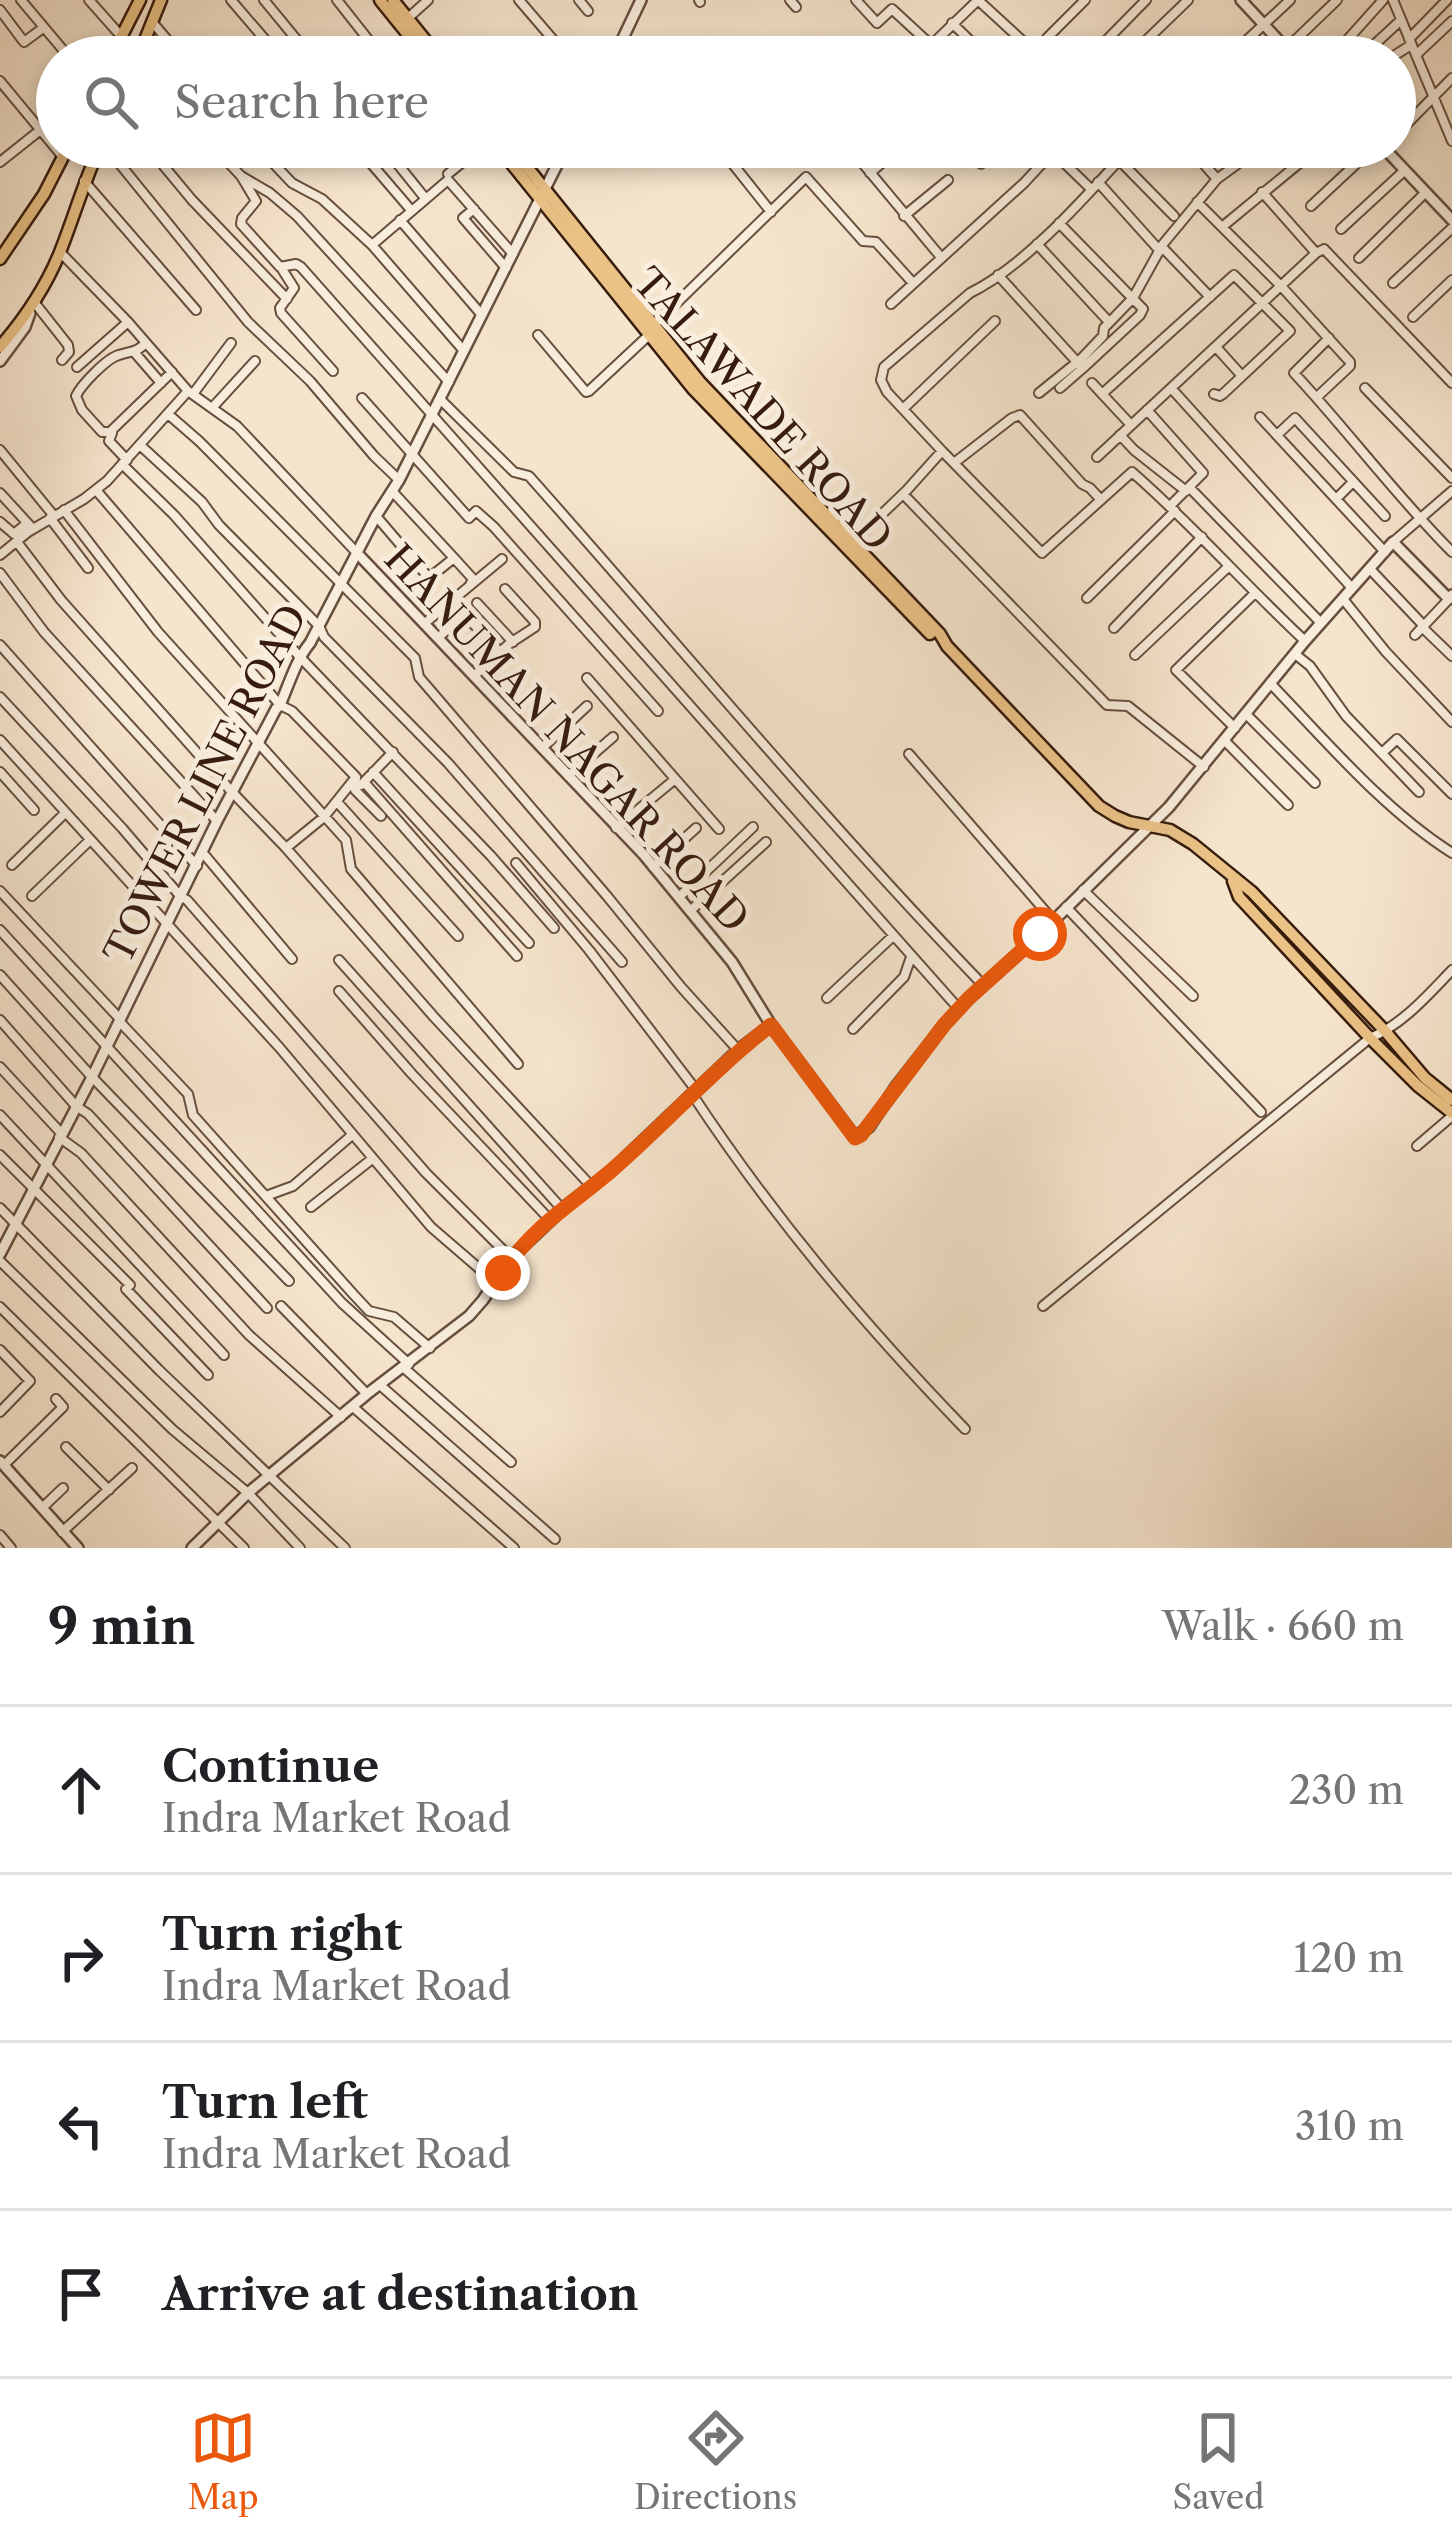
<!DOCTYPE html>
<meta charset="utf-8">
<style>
body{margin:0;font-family:"Libre Caslon Text",serif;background:#f2f2f2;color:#202124}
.stop{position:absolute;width:36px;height:36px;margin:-27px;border:9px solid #ea580c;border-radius:50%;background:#fff}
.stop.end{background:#ea580c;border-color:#fff;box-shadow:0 3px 12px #0008}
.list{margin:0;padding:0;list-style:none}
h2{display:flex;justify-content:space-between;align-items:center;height:156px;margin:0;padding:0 48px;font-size:51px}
h2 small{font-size:39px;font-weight:400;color:#757577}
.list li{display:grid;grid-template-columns:78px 1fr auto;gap:36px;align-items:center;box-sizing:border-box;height:168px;padding:0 48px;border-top:3px solid #e0e0e0}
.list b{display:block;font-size:45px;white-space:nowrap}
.list p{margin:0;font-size:39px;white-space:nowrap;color:#757577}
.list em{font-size:39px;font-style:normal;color:#757577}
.icon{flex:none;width:66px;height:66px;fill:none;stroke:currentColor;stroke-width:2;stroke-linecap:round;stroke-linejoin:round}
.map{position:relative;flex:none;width:1452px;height:1548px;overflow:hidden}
.search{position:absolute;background:#fff;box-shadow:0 6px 18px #0003;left:36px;right:36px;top:36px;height:132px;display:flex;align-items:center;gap:30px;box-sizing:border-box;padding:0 42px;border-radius:66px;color:#757577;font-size:45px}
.sheet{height:828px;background:#fff}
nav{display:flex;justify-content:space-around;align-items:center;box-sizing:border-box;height:168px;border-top:3px solid #e0e0e0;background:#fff;font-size:33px;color:#757577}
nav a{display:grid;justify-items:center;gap:6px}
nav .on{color:#ea580c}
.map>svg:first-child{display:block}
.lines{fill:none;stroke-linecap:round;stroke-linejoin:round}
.minor-casing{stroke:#674e3e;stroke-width:12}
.tertiary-casing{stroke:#674e3e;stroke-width:14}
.primary-casing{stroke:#371c0e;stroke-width:15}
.minor{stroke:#f9eede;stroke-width:8}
.tertiary{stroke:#f9eede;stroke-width:9}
.primary{stroke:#ebc286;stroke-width:10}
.route{stroke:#ea580c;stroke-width:15}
.labels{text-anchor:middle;stroke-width:10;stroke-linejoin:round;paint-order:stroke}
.street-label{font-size:39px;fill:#371c0e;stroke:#f9eede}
</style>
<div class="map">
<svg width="1452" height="1548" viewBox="0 0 1452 1548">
<rect width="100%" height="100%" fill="#f6e5cd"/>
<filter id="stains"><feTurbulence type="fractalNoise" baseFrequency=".00167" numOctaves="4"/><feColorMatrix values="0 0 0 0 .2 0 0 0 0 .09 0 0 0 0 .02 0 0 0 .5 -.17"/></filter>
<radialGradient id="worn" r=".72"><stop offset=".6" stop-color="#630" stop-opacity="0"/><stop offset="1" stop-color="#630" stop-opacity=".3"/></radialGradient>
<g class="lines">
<defs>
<path id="minor" d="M21 0 69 57
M89 0 121 36
M231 0 280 57
M264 0 311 57
M337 0 382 57
M519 0 568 57
M579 0 588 11
M699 0 700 2
M790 0 796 7
M856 0 877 23 892 9 931 45
M978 0 1040 57
M1393 0 1452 141
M0 10 24 42 43 28
M407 19 428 0
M153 23 182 57
M952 23 987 57
M1047 38 1085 0
M1409 39 1447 0
M621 43 632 57
M1286 49 1337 0
M801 51 807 57
M1416 55 1452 21
M919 57 978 0
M1090 57 1146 0
M1129 57 1188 0
M1229 57 1290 0
M1332 57 1383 0
M1361 57 1401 20
M1392 57 1411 45
M0 81 63 157
M1395 136 1452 78
M106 147 248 322 310 381 374 456 399 480
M148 147 192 200 287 299
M214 147 241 176 270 193 297 216 449 382
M258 147 292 183 322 199 372 245 464 351
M357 147 411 210
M384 147 425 198
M849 147 940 256
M1007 147 1009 149
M1189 147 1217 179
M1119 160 1174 216
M0 162 39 131
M732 163 771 212
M981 164 999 147
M870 173 901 147
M448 174 481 147
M241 176 256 201 242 218 241 224 280 267 296 264 301 267 959 1009
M84 181 196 310
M1098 182 1160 251
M1262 192 1316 253
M1197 202 1281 286 1350 362V366L1317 397
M1311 206 1374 147
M474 209 463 218 506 268
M904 216 948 180
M400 220 481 314
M1059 223 1143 309 1140 315 1083 368 1077 362
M1222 227 1319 147
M1341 229 1405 170
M1037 244 1109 322
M372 245 448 180 513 254
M1162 247 1210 297
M60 252 128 322 188 391 237 426 357 553
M1359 258 1426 192
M282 269 294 288 280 308 281 313 333 371
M998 275 1077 362
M1393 283 1452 228
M34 302 68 345 69 352 62 360
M891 304 1024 183 1049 156 1058 157 1091 189
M1413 317 1452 280
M652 327 806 177 863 241 876 242 913 283
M538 335 586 392 589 391 649 335
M1329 338 1294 373C1348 431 1396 496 1452 552
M146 343C134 354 133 350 119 355 107 358 81 385 76 396L82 410 102 432H110L172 372
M1216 347 1242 376
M135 353 161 383
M77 367 128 322
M1092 383 1131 425
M1060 388 1083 368
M1171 388 1352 588
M1365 388 1452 478
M1039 393 1081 359 1103 336 1104 328 1133 298 1163 244 1217 179 1261 147
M193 394 231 343
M1102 394 1234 275 1290 331 1223 394 1220 396 1214 394
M362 398 469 518 476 511 494 527 658 711
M440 399 514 472 529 476C680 646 825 821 983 985
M212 408 255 361
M903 409 995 321
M1147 410 1203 473 1171 505
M168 414 199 441 409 652 415 658 419 677 607 896 681 987 738 1050
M1260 417 1385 552
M112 433 109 441 127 460
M1120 435 1134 450 1186 491
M1277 435 1295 418 1385 516
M141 446 202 502 219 525 319 626 324 637 448 763 622 962
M0 450 54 516
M942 451 1042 553 1132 472C1193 525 1246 586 1305 641
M1097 457 1316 253 1324 249 1452 383
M954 463 1012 418 1020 415 1082 484 1090 488 1101 500
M122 464 174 515 299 656 491 856 554 928
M1189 487 1321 623
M96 490 280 705 292 711 356 777
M0 493 33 529
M903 494 1107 705 1128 706 1204 767
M1336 499 1353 482
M64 510 158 632 346 840 351 869 518 1064
M376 516 429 578 454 558 392 491
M50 518 88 568
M0 522 14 534 27 523
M17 542 61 600 232 792 286 848 434 1017 591 1186
M1393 542 1452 491
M852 543 907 490 942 451 887 392 881 380 884 367 970 293C1027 265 1088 194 1131 147
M0 555 28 532 84 499 107 481 188 391
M454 558 473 579 470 585
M1370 569 1424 626
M0 573 44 632 217 821
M1087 598 1175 511
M1343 599 1386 652 1452 722
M477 603 513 642
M425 623 502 559
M1422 627 1452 656
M1114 628 1202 537
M1415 635 1449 599
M439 637 464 614 500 652
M0 645 197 866
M1295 654 1310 666 1346 716 1419 792
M1135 655 1228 567
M475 675 509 644 535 627V622L505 589
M587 678 719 829
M1270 683C1327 742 1383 809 1452 853
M0 697 122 828 181 897 187 900 426 1173 511 1258
M1246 714 1315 783
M1235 728 1176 670 1255 593
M0 740 279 1047 431 1227 496 1283
M1225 741 1288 805
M542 748 587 706
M1382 753 1397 739 1452 794
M909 754 1052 919
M0 772 34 810
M373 772 529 943
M568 776 613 737
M364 782 517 956
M361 785 393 752
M338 803 458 936
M616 828 674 780
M286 848 324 817 356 777 355 790 381 816
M203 853 292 959
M516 863 589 950 696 1090
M12 865 64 814
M653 867 696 828
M1083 890 1193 996
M0 891 119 1018
M32 896 89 841
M679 897 753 827
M1066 907 1261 1112
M690 911 766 842
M0 930 342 1303 409 1364
M339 960 562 1209
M0 975 92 1077 289 1281
M339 991 412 1074 551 1221
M827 998 893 936
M0 1020 76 1106 88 1114 267 1308
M119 1021 188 1094 193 1115 354 1295 369 1311 394 1317 430 1348
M853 1029 904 977 911 957
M0 1067 61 1133
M692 1094C774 1218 862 1322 965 1429
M0 1115 224 1355
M59 1137 81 1153 249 1335 341 1417
M1417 1146 1452 1116
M0 1155 130 1285 126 1289 208 1375
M266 1196 293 1186 352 1135
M311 1207 372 1159
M0 1208 159 1370 345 1548
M0 1261 172 1429 248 1493 300 1548
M281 1306 367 1394
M1043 1306 1370 1038C1403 1024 1427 996 1452 970
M0 1307 244 1548
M0 1350 30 1381 0 1412
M404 1368 511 1462
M380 1385 555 1539
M353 1407 514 1548
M66 1447 109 1490
M4 1465 63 1407 56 1399
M42 1508 63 1488
M62 1532 132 1468
M0 1535 11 1548"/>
<path id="tertiary" d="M1241 0 1294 57
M614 57 641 0
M1383 147 1452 220
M0 361 25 327 30 313
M357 553 644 855 732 962 771 1025 855 1137 869 1127 897 1085 944 1025 969 998 1040 934 1169 807 1305 641 1393 542 1449 599 1452 595
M0 1254 92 1077 217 821 276 709 280 705C289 684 296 660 310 643L376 516 399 480 566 147
M0 1461 78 1548
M192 1548 248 1493 367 1394 469 1316 483 1300 511 1258 567 1205 611 1171 738 1050 771 1025"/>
<path id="primary" d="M380 0 426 57
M393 0 439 57
M111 57 140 0
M138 57 161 0
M498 147 693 389 930 634
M511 147 700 382 940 634 947 646 1099 806 1115 816 1129 822 1170 830 1193 844 1252 892 1385 1031 1425 1078 1452 1100
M0 259 44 194 68 147
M0 347C24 319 46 287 60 252 74 217 84 181 100 147
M1233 881 1239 897 1370 1038 1418 1086 1452 1113"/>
</defs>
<use href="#minor" class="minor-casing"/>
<use href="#tertiary" class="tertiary-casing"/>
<use href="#primary" class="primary-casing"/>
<use href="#minor" class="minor"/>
<use href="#tertiary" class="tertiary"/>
<use href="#primary" class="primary"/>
</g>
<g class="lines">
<path class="route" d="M503 1273C528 1230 575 1202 612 1170 666 1123 714 1069 771 1025L855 1138 861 1135 944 1025 969 998 1040 934"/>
</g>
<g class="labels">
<g class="street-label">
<text transform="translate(763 409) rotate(48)" y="14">TALAWADE ROAD</text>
<text transform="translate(567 738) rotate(47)" y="14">HANUMAN NAGAR ROAD</text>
<text transform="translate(205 784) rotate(-63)" y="14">TOWER LINE ROAD</text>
</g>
</g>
<rect width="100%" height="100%" filter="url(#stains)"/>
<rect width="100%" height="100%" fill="url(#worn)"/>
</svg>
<div class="stop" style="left:1040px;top:934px"></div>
<div class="stop end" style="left:503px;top:1273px"></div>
<div class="search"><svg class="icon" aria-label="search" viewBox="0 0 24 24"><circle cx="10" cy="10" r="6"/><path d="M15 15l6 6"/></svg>Search here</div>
</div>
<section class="sheet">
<h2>9 min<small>Walk · 660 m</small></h2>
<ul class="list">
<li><svg class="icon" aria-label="ahead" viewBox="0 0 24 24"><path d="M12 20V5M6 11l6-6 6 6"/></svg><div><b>Continue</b><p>Indra Market Road</p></div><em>230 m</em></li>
<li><svg class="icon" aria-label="right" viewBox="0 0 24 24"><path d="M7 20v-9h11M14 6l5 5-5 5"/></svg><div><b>Turn right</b><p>Indra Market Road</p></div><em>120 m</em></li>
<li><svg class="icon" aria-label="left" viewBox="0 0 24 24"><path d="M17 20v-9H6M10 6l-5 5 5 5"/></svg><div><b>Turn left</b><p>Indra Market Road</p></div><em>310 m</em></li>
<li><svg class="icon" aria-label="arrive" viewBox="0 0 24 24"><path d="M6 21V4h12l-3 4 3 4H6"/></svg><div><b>Arrive at destination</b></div></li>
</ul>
</section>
<nav>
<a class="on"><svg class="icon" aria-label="map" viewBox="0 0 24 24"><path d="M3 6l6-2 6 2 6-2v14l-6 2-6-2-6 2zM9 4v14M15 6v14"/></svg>Map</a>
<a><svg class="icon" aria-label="directions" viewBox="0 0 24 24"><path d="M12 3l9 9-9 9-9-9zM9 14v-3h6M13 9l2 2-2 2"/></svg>Directions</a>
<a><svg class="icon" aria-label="saved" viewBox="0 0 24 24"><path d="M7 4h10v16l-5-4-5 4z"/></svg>Saved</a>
</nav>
